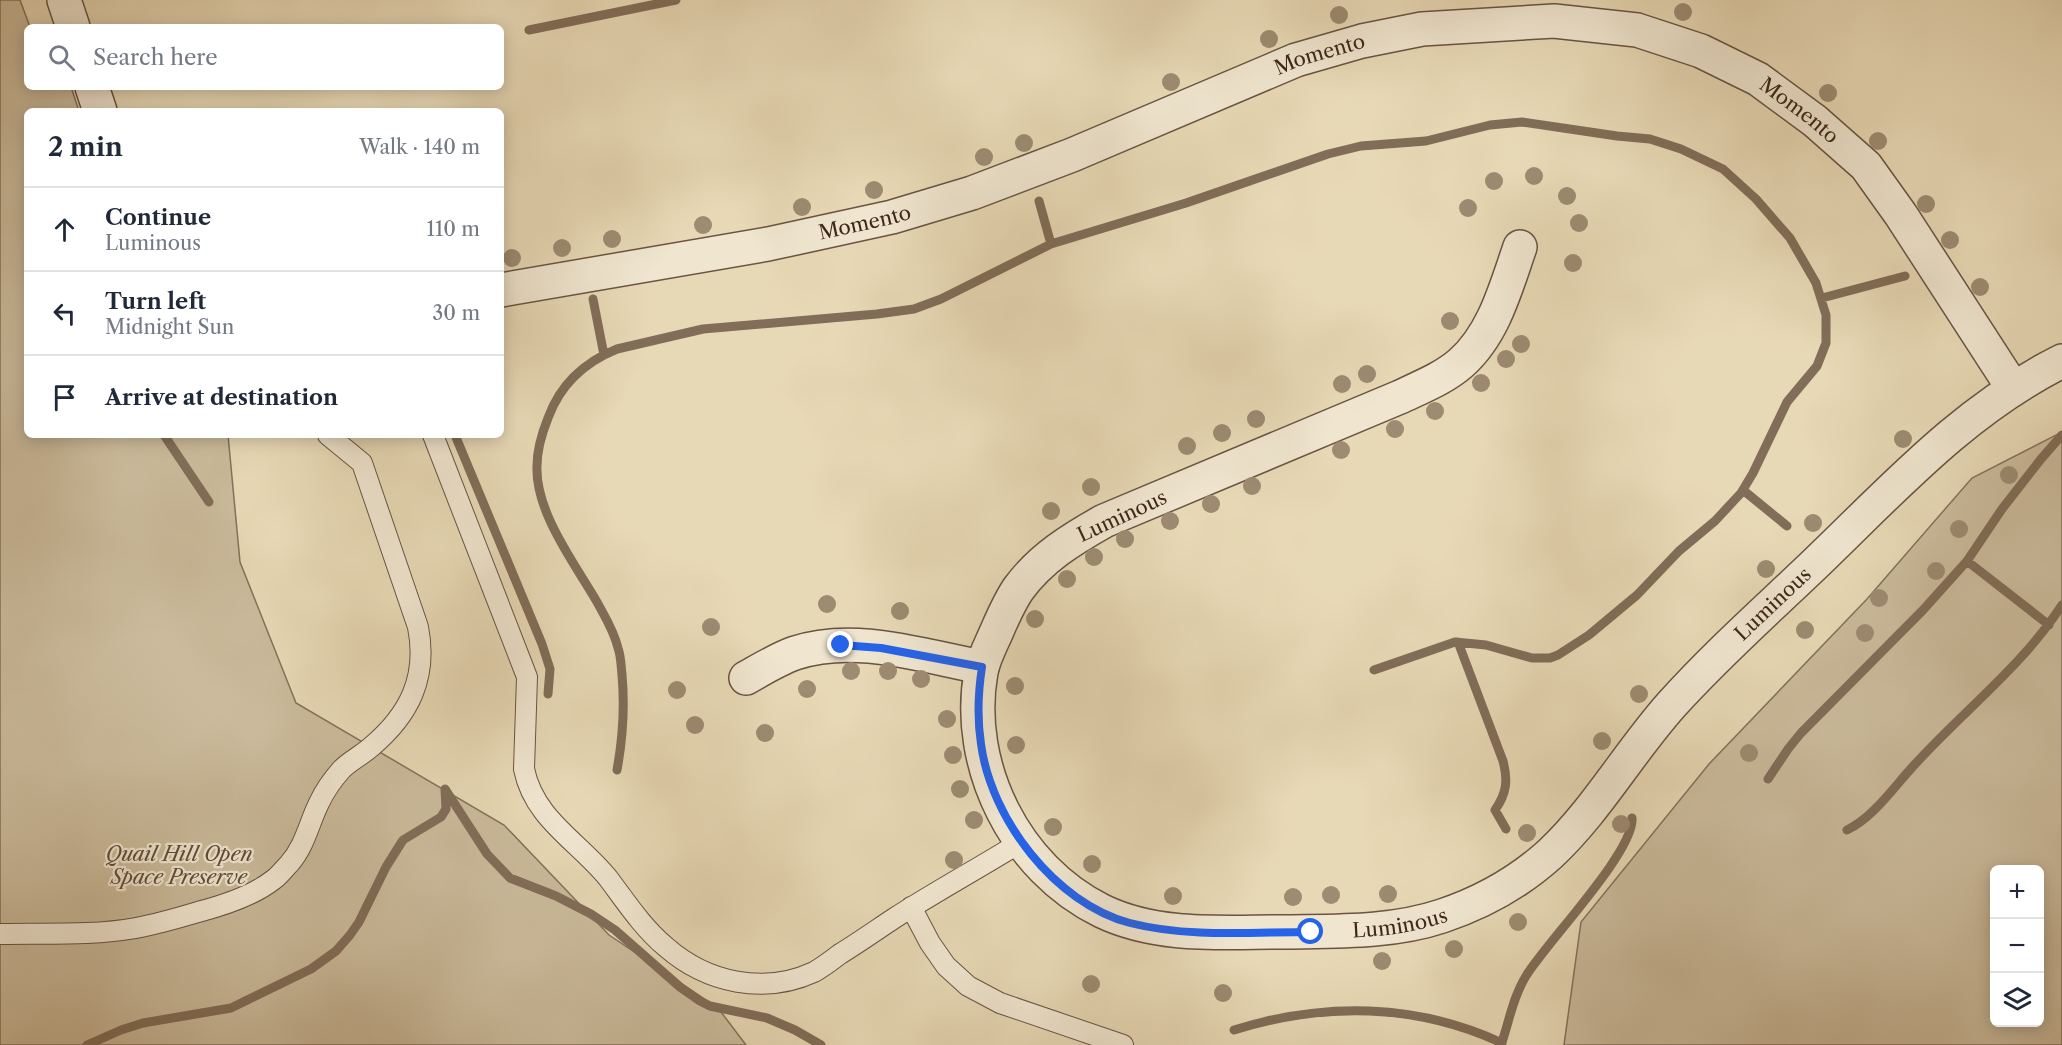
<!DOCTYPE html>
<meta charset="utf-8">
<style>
body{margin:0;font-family:"Libre Caslon Text",serif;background:#f6f6f7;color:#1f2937}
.controls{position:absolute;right:18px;bottom:18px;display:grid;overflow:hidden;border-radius:9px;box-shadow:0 3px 15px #0003}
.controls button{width:54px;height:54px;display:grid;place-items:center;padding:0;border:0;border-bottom:2px solid #e0e1e3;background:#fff;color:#1f2937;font:30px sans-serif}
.stop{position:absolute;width:18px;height:18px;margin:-14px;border:4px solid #2563eb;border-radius:50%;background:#fff}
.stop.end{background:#2563eb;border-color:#fff;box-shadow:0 2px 6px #0008}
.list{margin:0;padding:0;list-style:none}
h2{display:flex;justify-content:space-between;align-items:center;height:78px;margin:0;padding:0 24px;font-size:26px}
h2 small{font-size:20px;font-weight:400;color:#747a83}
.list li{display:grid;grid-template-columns:39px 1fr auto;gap:18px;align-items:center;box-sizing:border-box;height:84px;padding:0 24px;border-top:2px solid #e0e1e3}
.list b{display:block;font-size:22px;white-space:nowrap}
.list p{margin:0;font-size:20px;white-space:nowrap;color:#747a83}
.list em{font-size:20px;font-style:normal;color:#747a83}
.icon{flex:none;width:33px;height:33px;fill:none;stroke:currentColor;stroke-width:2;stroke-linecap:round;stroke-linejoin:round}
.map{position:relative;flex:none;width:2062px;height:1045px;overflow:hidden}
.search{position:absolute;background:#fff;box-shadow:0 3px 15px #0003;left:24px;top:24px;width:480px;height:66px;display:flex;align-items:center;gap:15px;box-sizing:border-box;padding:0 21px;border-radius:9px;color:#747a83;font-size:22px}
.panel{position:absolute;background:#fff;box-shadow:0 3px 15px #0003;left:24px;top:108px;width:480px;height:330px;border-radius:9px}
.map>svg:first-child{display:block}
.green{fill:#cbbb9c;stroke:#84715c;stroke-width:1.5;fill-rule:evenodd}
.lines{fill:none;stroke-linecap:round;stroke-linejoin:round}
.stream{stroke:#816d58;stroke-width:9}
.service-casing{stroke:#685442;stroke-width:22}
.minor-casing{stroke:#685442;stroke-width:36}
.service{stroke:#f0e6d0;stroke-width:20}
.minor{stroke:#f0e6d0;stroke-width:33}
.tree{fill:#9d8b72}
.route{stroke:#2563eb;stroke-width:8}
.labels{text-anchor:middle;stroke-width:4.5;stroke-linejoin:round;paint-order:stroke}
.street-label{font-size:20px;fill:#3d271b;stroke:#f0e6d0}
.park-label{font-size:20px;font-style:italic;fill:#604c3b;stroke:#f0e6d0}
</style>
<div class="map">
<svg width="2062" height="1045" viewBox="0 0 2062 1045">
<rect width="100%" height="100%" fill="#e8d9b6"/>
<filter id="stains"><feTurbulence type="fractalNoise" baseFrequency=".00333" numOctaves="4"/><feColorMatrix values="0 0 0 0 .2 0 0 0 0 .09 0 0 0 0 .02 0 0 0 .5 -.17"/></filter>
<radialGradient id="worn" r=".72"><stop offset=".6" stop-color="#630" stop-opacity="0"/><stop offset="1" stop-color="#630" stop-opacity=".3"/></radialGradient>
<path class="green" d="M0 0H20L30 27H27V87H71L79 111H27V435H228L240 562 296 703 504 825 609 935 718 1008 746 1045H0Z
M2062 432V1045H1564L1581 922 1709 764 1867 599 1972 478ZM1994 870H2040V1022H1994Z"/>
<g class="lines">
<path class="stream" d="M529 30 676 0
M1039 201 1051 244
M1822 298 1905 276
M593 299 604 355
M164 435 209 502
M455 435 542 644 550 669 548 694
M1743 490 1787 526
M1967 561 2049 625
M1458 642 1503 761C1508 780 1507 793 1495 810L1506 829
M617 770C623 737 625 708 622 675 621 666 621 656 618 648 614 631 605 617 597 602 575 564 535 512 537 466 537 450 542 433 548 418 560 385 585 362 617 349L703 329 877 314 914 309 941 299 1051 244 1186 203 1328 154 1361 146 1426 141 1490 125 1522 122 1617 136 1650 139 1681 149 1723 169 1756 199 1790 238 1816 283 1826 315V343L1817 366 1787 402 1753 473 1741 493 1715 521 1679 551 1637 595 1589 635 1558 655 1550 658H1532L1486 645 1455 642 1374 670
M1768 779 1788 749 1801 733 1923 610 1967 561 2002 509 2041 459 2062 435
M1847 830C1875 817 1897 782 1919 760 1967 708 2023 665 2062 605
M1234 1030C1324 1002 1416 1003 1502 1043
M87 1045 121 1030 143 1023 231 1008 311 969 336 951 350 935 359 922 386 867 403 840 441 817 446 809 445 789 487 854 510 878 556 896 591 914 615 930 680 987 700 1001 710 1006 767 1018 795 1030 821 1045
M1501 1045C1509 1022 1513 997 1526 976 1546 943 1635 851 1632 818"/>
<defs>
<path id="service" d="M433 435 527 677 524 769C534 819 578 841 608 878 626 902 643 928 666 947 707 983 764 995 814 972 823 967 832 960 840 954 858 943 875 931 893 919 935 892 979 868 1021 842
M911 907 930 943 946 966 968 986 1000 1003 1123 1045
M0 934C45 933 92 936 136 928 157 924 178 918 198 912 221 906 254 895 273 880 279 876 284 869 289 864 305 846 309 823 319 803 325 790 333 779 342 769 350 761 362 755 371 747 409 715 428 678 418 627L362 463 328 435"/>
<g id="minor">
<path d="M64 0 73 27"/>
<path d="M92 87 100 111"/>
<path id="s1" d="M1520 247C1506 287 1494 334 1461 363 1444 378 1421 387 1400 397L1104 521C1072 539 1041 558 1019 588 1011 599 1005 613 999 626 993 641 984 656 981 672 964 766 1016 869 1102 911 1158 938 1222 932 1283 932 1336 931 1391 933 1442 916 1481 903 1519 882 1550 854 1597 810 1629 752 1672 704 1717 654 1768 609 1816 563 1894 488 1964 410 2062 361"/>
<path id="s2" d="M501 290 768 244 892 217 972 193 1072 155 1296 60 1362 41 1422 29 1554 21 1637 30 1701 51 1758 79 1815 121 1866 166 1901 215 2013 388"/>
<path d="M746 678C762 669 778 659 795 653 855 633 922 656 982 667"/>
</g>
</defs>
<use href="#service" class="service-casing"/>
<use href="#minor" class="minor-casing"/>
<use href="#service" class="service"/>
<use href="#minor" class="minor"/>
</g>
<g class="tree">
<circle cx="1683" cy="12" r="9"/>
<circle cx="1339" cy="15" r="9"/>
<circle cx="1269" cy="39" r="9"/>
<circle cx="1171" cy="82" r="9"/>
<circle cx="1828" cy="93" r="9"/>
<circle cx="1878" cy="141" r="9"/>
<circle cx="1024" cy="143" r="9"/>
<circle cx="984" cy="157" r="9"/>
<circle cx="1534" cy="176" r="9"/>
<circle cx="1494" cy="181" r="9"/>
<circle cx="874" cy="190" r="9"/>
<circle cx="1567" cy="196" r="9"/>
<circle cx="1926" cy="204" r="9"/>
<circle cx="802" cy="207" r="9"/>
<circle cx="1468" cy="208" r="9"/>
<circle cx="1579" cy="223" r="9"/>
<circle cx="703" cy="225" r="9"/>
<circle cx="612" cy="239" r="9"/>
<circle cx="1950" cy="240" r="9"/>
<circle cx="562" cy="248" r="9"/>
<circle cx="512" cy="258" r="9"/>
<circle cx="1573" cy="263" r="9"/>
<circle cx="1980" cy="287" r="9"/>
<circle cx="1450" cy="321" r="9"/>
<circle cx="1521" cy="344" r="9"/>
<circle cx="1506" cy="359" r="9"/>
<circle cx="1367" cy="374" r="9"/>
<circle cx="1481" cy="383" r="9"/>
<circle cx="1342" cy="384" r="9"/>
<circle cx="1435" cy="411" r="9"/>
<circle cx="1256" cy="419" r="9"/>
<circle cx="1395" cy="429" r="9"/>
<circle cx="1222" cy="433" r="9"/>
<circle cx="1903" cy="439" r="9"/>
<circle cx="1187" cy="446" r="9"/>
<circle cx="1341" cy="450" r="9"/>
<circle cx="2009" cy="475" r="9"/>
<circle cx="1252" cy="486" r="9"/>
<circle cx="1091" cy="487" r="9"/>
<circle cx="1211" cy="504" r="9"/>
<circle cx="1051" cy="511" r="9"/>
<circle cx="1170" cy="521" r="9"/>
<circle cx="1813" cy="523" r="9"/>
<circle cx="1959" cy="529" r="9"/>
<circle cx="1125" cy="539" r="9"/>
<circle cx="1094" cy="557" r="9"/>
<circle cx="1766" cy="569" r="9"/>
<circle cx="1936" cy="571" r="9"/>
<circle cx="1067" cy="579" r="9"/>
<circle cx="1879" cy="598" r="9"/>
<circle cx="827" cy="604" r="9"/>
<circle cx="900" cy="611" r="9"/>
<circle cx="1035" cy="619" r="9"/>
<circle cx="711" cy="627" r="9"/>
<circle cx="1805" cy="630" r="9"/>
<circle cx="1865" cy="633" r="9"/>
<circle cx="851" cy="671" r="9"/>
<circle cx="888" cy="671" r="9"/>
<circle cx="921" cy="679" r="9"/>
<circle cx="1015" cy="686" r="9"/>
<circle cx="807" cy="689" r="9"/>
<circle cx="677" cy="690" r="9"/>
<circle cx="1639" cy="694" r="9"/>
<circle cx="947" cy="719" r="9"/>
<circle cx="695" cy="725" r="9"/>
<circle cx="765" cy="733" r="9"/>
<circle cx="1602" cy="741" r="9"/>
<circle cx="1016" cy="745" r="9"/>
<circle cx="1749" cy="753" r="9"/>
<circle cx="953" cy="755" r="9"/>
<circle cx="960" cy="789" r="9"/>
<circle cx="974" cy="820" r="9"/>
<circle cx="1621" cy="824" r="9"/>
<circle cx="1053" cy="827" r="9"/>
<circle cx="1527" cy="833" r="9"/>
<circle cx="954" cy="860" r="9"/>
<circle cx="1092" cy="864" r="9"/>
<circle cx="1388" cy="894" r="9"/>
<circle cx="1331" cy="895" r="9"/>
<circle cx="1173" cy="896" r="9"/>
<circle cx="1293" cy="897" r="9"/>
<circle cx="1518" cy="922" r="9"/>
<circle cx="1454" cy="949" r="9"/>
<circle cx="1382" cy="961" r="9"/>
<circle cx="1091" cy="984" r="9"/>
<circle cx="1223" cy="993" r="9"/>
</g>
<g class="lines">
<path class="route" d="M841 645 881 648 982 667C978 693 977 718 981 744 991 819 1055 903 1130 923 1189 938 1251 932 1311 932"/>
</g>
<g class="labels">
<g class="street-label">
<text dy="7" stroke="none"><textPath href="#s2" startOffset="856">Momento</textPath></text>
<text dy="7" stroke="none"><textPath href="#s2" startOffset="1360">Momento</textPath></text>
<text dy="7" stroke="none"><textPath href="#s2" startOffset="370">Momento</textPath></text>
<text transform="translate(1122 516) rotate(-25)" y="7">Luminous</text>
<text dy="7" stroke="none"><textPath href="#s1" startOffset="1816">Luminous</textPath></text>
<text dy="7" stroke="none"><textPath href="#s1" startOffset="1312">Luminous</textPath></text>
</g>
<g class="park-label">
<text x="179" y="861">Quail Hill Open<tspan x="179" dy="23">Space Preserve</tspan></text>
</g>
</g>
<rect width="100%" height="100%" filter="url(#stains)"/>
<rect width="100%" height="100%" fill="url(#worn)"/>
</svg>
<div class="controls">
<button>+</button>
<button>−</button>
<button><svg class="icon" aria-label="layers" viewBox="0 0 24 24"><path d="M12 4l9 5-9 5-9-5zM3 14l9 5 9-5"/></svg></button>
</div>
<div class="stop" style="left:1311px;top:932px"></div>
<div class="stop end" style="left:841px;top:645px"></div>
<div class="search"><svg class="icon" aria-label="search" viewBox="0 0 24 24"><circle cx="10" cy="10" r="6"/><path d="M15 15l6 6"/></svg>Search here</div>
<section class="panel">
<h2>2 min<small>Walk · 140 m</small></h2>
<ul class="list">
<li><svg class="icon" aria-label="ahead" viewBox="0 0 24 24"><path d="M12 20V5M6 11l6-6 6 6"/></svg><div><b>Continue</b><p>Luminous</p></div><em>110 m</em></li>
<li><svg class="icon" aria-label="left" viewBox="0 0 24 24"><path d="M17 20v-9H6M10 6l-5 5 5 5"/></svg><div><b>Turn left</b><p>Midnight Sun</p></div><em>30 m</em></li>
<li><svg class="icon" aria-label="arrive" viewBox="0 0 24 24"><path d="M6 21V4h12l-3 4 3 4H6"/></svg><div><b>Arrive at destination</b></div></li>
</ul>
</section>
</div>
